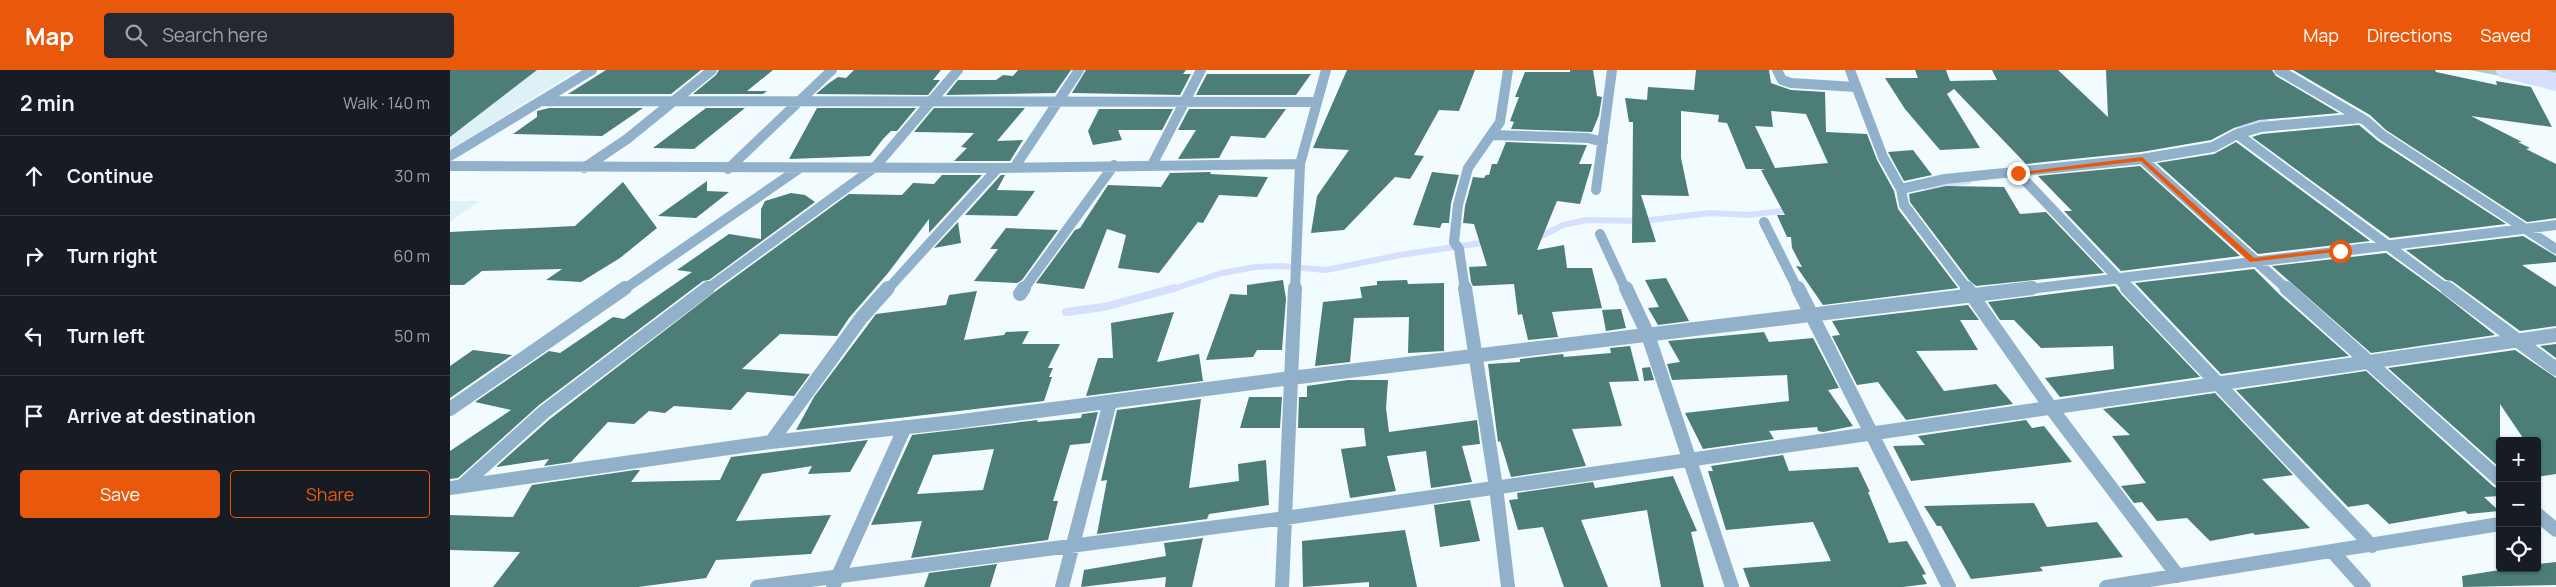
<!DOCTYPE html>
<meta charset="utf-8">
<style>
body{margin:0;font-family:Manrope,sans-serif;background:#242831;color:#f1f3f6}
.controls{position:absolute;right:15px;bottom:15px;display:grid;overflow:hidden;border-radius:5px;box-shadow:0 1px 4px #0004}
.controls button{width:45px;height:45px;display:grid;place-items:center;padding:0;border:0;border-bottom:1px solid #363941;background:#171b24;color:#f1f3f6;font:25px sans-serif}
.stop{position:absolute;width:15px;height:15px;margin:-11px;border:4px solid #ea580c;border-radius:50%;background:#fff}
.stop.end{background:#ea580c;border-color:#fff;box-shadow:0 1px 5px #0008}
.list{margin:0;padding:0;list-style:none}
h2{display:flex;justify-content:space-between;align-items:center;height:65px;margin:0;padding:0 20px;font-size:21px}
h2 small{font-size:16px;font-weight:400;color:#9ea1a6}
.list li{display:grid;grid-template-columns:32px 1fr auto;gap:15px;align-items:center;box-sizing:border-box;height:80px;padding:0 20px;border-top:1px solid #363941}
.list b{display:block;font-size:19px;white-space:nowrap}
.list em{font-size:16px;font-style:normal;color:#9ea1a6}
.actions{display:flex;gap:10px;padding:15px 20px}
.actions a{flex:1;padding:11px 0;border:1px solid #ea580c;border-radius:5px;text-align:center;font-size:18px;color:#ea580c}
.actions .main{background:#ea580c;color:#fff}
.icon{flex:none;width:28px;height:28px;fill:none;stroke:currentColor;stroke-width:2;stroke-linecap:round;stroke-linejoin:round}
.map{position:relative;flex:none;width:2106px;height:517px;overflow:hidden}
header{display:flex;align-items:center;gap:30px;box-sizing:border-box;height:70px;padding:0 25px;background:#ea580c;color:#fff}
header strong{font-size:24px}
nav{display:flex;gap:28px;margin-inline-start:auto;font-size:18px}
.search{width:350px;height:45px;background:#242831;display:flex;align-items:center;gap:12px;box-sizing:border-box;padding:0 18px;border-radius:5px;color:#9ea1a6;font-size:19px}
main{display:flex}
aside{flex:1;background:#171b24}
.map>svg:first-child{display:block}
.built{fill:#ddf1f6}
.green{fill:#b0cfbb}
.lines{fill:none;stroke-linecap:round;stroke-linejoin:round}
.stream-far1{stroke:#d6dffe;stroke-width:6}
.stream{stroke:#d6dffe;stroke-width:8}
.river{fill:#d6dffe;fill-rule:evenodd}
.building{fill:#4c7d76;fill-rule:evenodd}
.minor-far1{stroke:#91b1cb;stroke-width:10}
.minor{stroke:#91b1cb;stroke-width:14}
.route{fill:#ea580c}
</style>
<header>
<strong>Map</strong>
<div class="search"><svg class="icon" aria-label="search" viewBox="0 0 24 24"><circle cx="10" cy="10" r="6"/><path d="M15 15l6 6"/></svg>Search here</div>
<nav><a>Map</a><a>Directions</a><a>Saved</a></nav>
</header>
<main>
<aside>
<h2>2 min<small>Walk · 140 m</small></h2>
<ul class="list">
<li><svg class="icon" aria-label="ahead" viewBox="0 0 24 24"><path d="M12 20V5M6 11l6-6 6 6"/></svg><div><b>Continue</b></div><em>30 m</em></li>
<li><svg class="icon" aria-label="right" viewBox="0 0 24 24"><path d="M7 20v-9h11M14 6l5 5-5 5"/></svg><div><b>Turn right</b></div><em>60 m</em></li>
<li><svg class="icon" aria-label="left" viewBox="0 0 24 24"><path d="M17 20v-9H6M10 6l-5 5 5 5"/></svg><div><b>Turn left</b></div><em>50 m</em></li>
<li><svg class="icon" aria-label="arrive" viewBox="0 0 24 24"><path d="M6 21V4h12l-3 4 3 4H6"/></svg><div><b>Arrive at destination</b></div></li>
</ul>
<div class="actions"><a class="main">Save</a><a>Share</a></div>
</aside>
<div class="map">
<svg width="2106" height="517" viewBox="0 0 2106 517">
<rect width="100%" height="100%" fill="#f2fbfd"/>
<path class="built" d="M0 0H128L0 80Z
M0 131H29L0 152Z"/>
<path class="green" d="M2019 0H2106V19L2093 14Z"/>
<g class="lines">
<path class="stream-far1" d="M1785 65 1792 57 1816 52
M1476 117 1519 111
M1084 170 1113 155 1137 150 1192 151 1261 143 1297 145 1342 140
M720 220 772 203 806 197 830 196 876 200 950 185 1038 172"/>
<path class="stream" d="M616 242 654 237 724 218"/>
<path class="river" d="M2045 0H2096L2106 3V21L2049 7Z"/>
</g>
<path class="building" d="M0 0H87L0 67Z
M156 0H251L221 24H118Z
M269 0H323L297 21H317L313 24H243L266 5Z
M404 0H491L483 10H490L478 25 366 24 379 13 388 7 396 8Z
M568 0H621L605 23 496 25 508 10H546L553 5 563 6Z
M636 0H736L733 4H741L730 25 622 23Z
M897 0H1025L1009 41 989 40 964 85 974 86 960 109 945 107 894 160 861 163 867 126 899 80 863 78Z
M1120 0H1143L1147 26 1152 27 1149 45 1142 62 1061 59 1064 52 1060 51 1069 27H1065L1075 2H1120Z
M1246 0H1319L1321 13 1341 20 1375 22 1376 62 1417 64 1427 90 1444 121 1448 139 1508 218 1373 235 1346 196 1352 197 1342 178 1341 167H1337L1327 145H1335L1311 100 1316 99H1296L1277 53 1268 52 1269 45 1231 41V88L1239 126 1191 125 1206 172 1182 173 1183 52H1179L1175 28 1197 30 1198 17 1244 20ZM1321 41 1356 44 1378 93 1325 98 1305 56 1323 57Z
M1465 0H1496L1500 11 1547 10 1542 0H1608L1658 47 1656 0H1822L1826 6 1889 43 1809 50 1784 58 1761 70 1691 82 1576 94 1504 19 1497 24 1530 78 1490 80 1455 39 1435 8H1468Z
M1843 0H1985L1986 2 2047 15 2046 11 2081 17 2102 57 2021 46 2072 72H2068L2080 78 2076 79 2106 94V148L2077 152 1936 60 1920 45Z
M757 4H861L846 25H746Z
M99 38H193L152 66 63 64 87 47V41Z
M256 38H295L244 79 203 78Z
M367 38H466L447 61H441L433 69 420 86 339 89Z
M484 38H575L547 71 573 70 560 91H504L517 78 511 77 524 63 464 62Z
M649 39H723L712 60H668L672 70 643 75 638 61Z
M739 39H836L815 68 781 66 769 88 728 89 746 60H728Z
M1909 55 1928 71 2056 154 1940 168 1802 67 1812 64Z
M1056 72 1137 75 1129 94H1142L1130 134 1107 131 1087 180 1114 175 1117 198H1142L1152 238 1102 242 1108 267 1078 270 1072 244 1068 245 1064 214 1023 216 1021 212 1019 197 1037 196 1024 154 1013 153 1015 136 1023 107 1034 108 1036 105H1039L1042 94H1047Z
M1786 72 1920 171 1808 184 1707 93 1764 84Z
M1463 80 1482 105 1454 111 1438 82Z
M1690 96 1790 186 1671 201 1614 141H1622L1588 106Z
M761 102 760 104 818 107 807 127 769 125 753 153 748 152 709 203 668 198 676 165 657 159 634 219 586 213 625 160 630 158 658 115 711 117 720 103Z
M982 102 1009 105 1001 133 999 153H992L990 158 963 155Z
M492 105H532L479 163V149L438 203 399 248 387 266 330 264 292 299 360 304 344 326 297 322 281 340 224 336 215 343 199 341 184 354 158 352 121 392 94 396 99 389 46 397 100 349 266 221 399 124 452 125 463 113 484 114Z
M551 105H555L547 120 585 121 567 146 515 145Z
M257 111V121L279 122 246 148 208 146Z
M173 112 207 158 170 188 131 212 96 210 112 199 32 201 14 215H0V162L125 156Z
M1496 116 1554 117 1570 144 1596 142 1654 203 1526 216 1519 210 1460 132 1459 124Z
M341 123 355 125 365 132 259 210 253 211 89 335 8 408 0 409V381L61 340 25 332 99 281 110 283 163 247 174 249 242 202 227 200 279 164 311 169V139L315 131Z
M508 152 511 173 484 178Z
M556 158 608 160 572 210 567 213 524 211 548 179H540Z
M2073 166 2106 186V192L2072 195 2106 217V256L2070 261 2002 211 1996 210 1956 180Z
M1936 183 1990 222 2045 265 1921 283 1822 196Z
M1804 199 1830 225 1899 286 1771 304 1685 213Z
M1216 208 1238 249 1239 251 1208 255 1198 238 1209 237 1195 210Z
M833 210 836 229 832 280H807L803 287 756 290 780 224 797 225V215Z
M957 210 958 214 994 213V281L958 283 959 247 904 248 900 292 865 296 873 232 912 228 910 217 927 215V211Z
M1665 216 1671 224 1750 307 1610 327 1595 308 1664 299 1663 276 1591 278 1564 250H1550L1538 232Z
M527 221 514 270 554 265 556 262 579 261 572 274H610L598 298H603L599 307H602L594 331 346 360 364 327 426 244 496 235 499 225Z
M1518 235 1529 250H1510L1528 280 1466 281 1494 321 1546 314 1563 334 1456 350 1428 312 1407 315 1382 266 1390 265 1382 251Z
M1171 239 1176 258 1156 261 1152 240Z
M724 242 707 292 749 284 753 311 636 326 648 288H663L661 253Z
M1314 262 1319 272 1363 268 1389 318 1378 320 1403 356 1373 362 1368 361 1367 357 1319 361 1324 369 1253 379 1235 343 1339 331 1337 305 1222 310 1217 294 1230 292 1218 271Z
M2106 274V288L2090 276Z
M1180 276 1189 311 1159 312 1172 356 1122 359 1136 396 1061 407 1050 371 1048 372 1038 294 1070 292V289L1113 284 1114 287 1161 283 1160 278Z
M23 280 62 285 0 328V296Z
M2065 280 2106 308V404L2087 407V371H2075L2050 334V398L1938 298Z
M1200 297 1204 310 1194 311 1192 298Z
M1916 301 2044 417 2050 419V426L2034 427 2049 441 2018 444 2015 441 1939 454 1918 434 1898 437 1786 320Z
M898 310H938L936 338 939 362 1027 350 1030 374 1012 376 1022 412 981 418 976 381 937 386 946 421 900 428 891 379 916 376 914 358H848L849 327H857V316Z
M1765 323 1843 405 1812 409 1860 458 1805 465 1803 463 1760 471 1737 448 1707 451 1692 432 1684 433 1671 416 1696 413 1662 366 1680 365 1653 339Z
M799 327H832L830 358H790Z
M751 329 739 418 789 411 788 394 816 390 819 435 759 444 757 449 647 464 657 410 651 411 667 340Z
M648 342 640 373 620 375 603 431H608L598 470 461 488 472 451 421 455 462 365 588 350 587 352 631 348 632 344ZM544 379 533 420 467 424 483 385Z
M1576 350 1582 358 1594 356 1622 392 1461 411 1443 376 1475 375 1468 366Z
M418 370 400 402 358 404 362 396 312 404 286 451 381 445 361 484 266 490 256 508 188 517H43L70 482 0 480V445L63 447 82 415 185 400H190L181 412 270 410 281 387Z
M1333 385 1339 401 1408 397 1420 422H1418L1439 473 1457 471 1476 504 1472 505 1477 514 1453 517H1300L1293 498 1381 491 1363 452 1276 460 1258 401H1263L1261 396Z
M1223 406 1247 461 1241 462 1254 517H1211L1197 440 1131 450 1158 517H1114L1093 457 1068 460 1059 430 1068 429 1067 423 1143 412 1145 418Z
M1020 430 1030 471 990 477 984 435Z
M1584 433 1597 457 1647 452 1673 487 1590 497 1593 501 1521 509 1491 456H1487L1474 436Z
M955 460 967 517H919V512L853 517 852 471Z
M753 468 742 517H715L716 507 631 517 634 500 716 486 714 473Z
M2106 492V515L2013 517 2012 506 2062 498H2087V494Z
M547 494 540 517H474L479 503Z"/>
<g class="lines">
<path class="minor-far1" d="M1327 0 1332 10 1341 13 1406 17
M1400 0 1433 87 1451 119 1454 135 1518 220
M1829 0 1916 51 1932 65 2106 179
M91 31 867 32
M1787 64 1998 220
M1043 65 1138 68 1153 72
M0 86 142 0
M1692 89 1838 220
M702 95 751 0
M0 96 548 98 850 94
M134 98 177 69 262 0
M564 98 629 0
M278 99 382 0
M1568 103 1679 220
M1451 119 1495 109 1692 89 1763 77 1787 64 1811 57 1911 48
M1146 120 1162 0
M1314 152 1348 220
M1150 164 1176 220
M173 220 350 98
M256 220 425 97 508 0
M437 220 548 98
M573 220 664 95
M845 220 850 94 876 0
M1015 220 1009 179 1004 172 1008 135 1018 98 1050 52 1058 0
M1572 220 2106 155"/>
<path class="minor" d="M1015 218 1046 417 1058 517
M1176 218 1198 265 1282 517
M1348 218 1499 517
M1517 218 1601 338 1728 506
M1677 218 1922 476
M1836 218 2050 410
M1997 218 2106 299
M570 224 574 218
M0 339 175 218
M321 372 412 247 438 218
M13 415 94 342 258 218
M0 418 321 372 504 352 841 308 1582 218
M2087 444 2106 460
M1882 481 1914 517
M307 517 835 448 2106 265
M383 517 455 357
M612 517 660 332
M832 517 845 218
M1656 517 2050 454"/>
</g>
<path class="route" d="M1692 87 1804 188 1890 178 1893 181 1800 192 1691 91 1568 105 1565 103Z"/>
</svg>
<div class="controls">
<button>+</button>
<button>−</button>
<button><svg class="icon" aria-label="locate" viewBox="0 0 24 24"><circle cx="12" cy="12" r="6"/><path d="M12 2v4M12 18v4M2 12h4M18 12h4"/></svg></button>
</div>
<div class="stop" style="left:1890px;top:181px"></div>
<div class="stop end" style="left:1568px;top:103px"></div>
</div>
</main>
